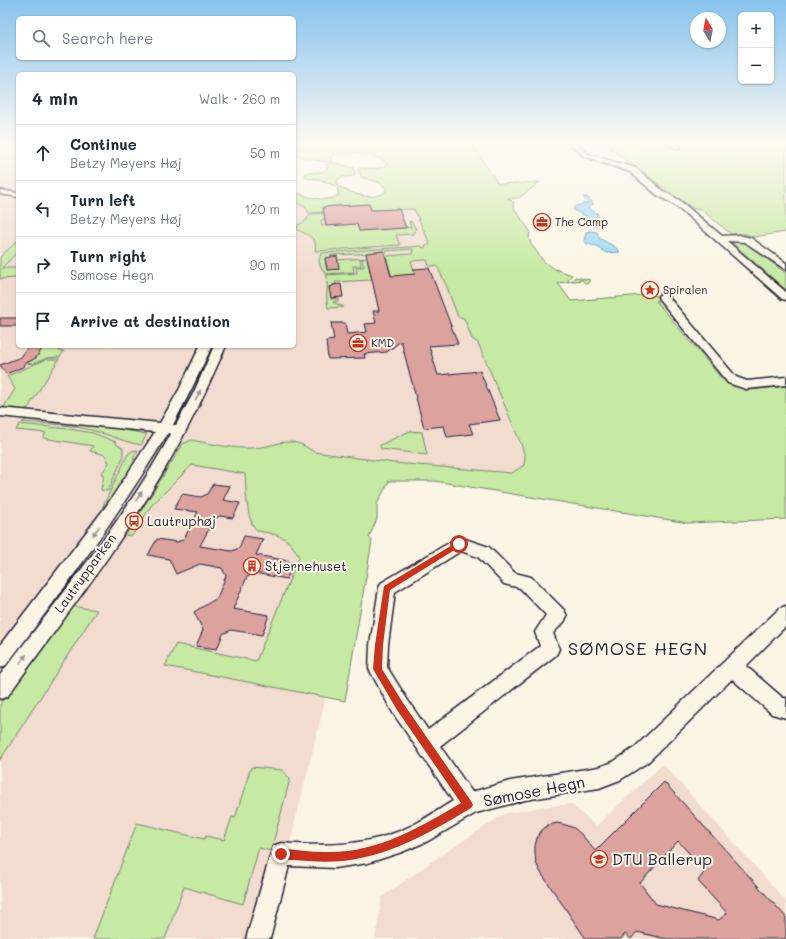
<!DOCTYPE html>
<meta charset="utf-8">
<style>
body{margin:0;font-family:Mali,sans-serif;background:#f2f2f3;color:#1f2937}
.controls{position:absolute;right:12px;top:12px;display:grid;overflow:hidden;border-radius:6px;box-shadow:0 1px 3px #0004}
.controls button{width:36px;height:36px;display:grid;place-items:center;padding:0;border:0;border-bottom:1px solid #e0e1e3;background:#fff;color:#1f2937;font:20px sans-serif}
.compass{position:absolute;left:690px;top:12px;width:36px;height:36px;border-radius:50%;background:#fff;box-shadow:0 1px 3px #0004;rotate:350deg}
.stop{position:absolute;width:12px;height:12px;margin:-9px;border:3px solid #c8321e;border-radius:50%;background:#fff}
.stop.end{background:#c8321e;border-color:#fff;box-shadow:0 1px 4px #0008}
.list{margin:0;padding:0;list-style:none}
h2{display:flex;justify-content:space-between;align-items:center;height:52px;margin:0;padding:0 16px;font-size:17px}
h2 small{font-size:13px;font-weight:400;color:#747a83}
.list li{display:grid;grid-template-columns:26px 1fr auto;gap:12px;align-items:center;box-sizing:border-box;height:56px;padding:0 16px;border-top:1px solid #e0e1e3}
.list b{display:block;font-size:15px;white-space:nowrap}
.list p{margin:0;font-size:13px;white-space:nowrap;color:#747a83}
.list em{font-size:13px;font-style:normal;color:#747a83}
.icon{flex:none;width:22px;height:22px;fill:none;stroke:currentColor;stroke-width:2;stroke-linecap:round;stroke-linejoin:round}
.map{position:relative;flex:none;width:786px;height:939px;overflow:hidden}
.search{position:absolute;background:#fff;box-shadow:0 1px 3px #0004;left:16px;top:16px;width:280px;height:44px;display:flex;align-items:center;gap:10px;box-sizing:border-box;padding:0 14px;border-radius:6px;color:#747a83;font-size:15px}
.panel{position:absolute;background:#fff;box-shadow:0 1px 3px #0004;left:16px;top:72px;width:280px;height:276px;border-radius:6px}
.map>svg:first-child{display:block}
.built{fill:#f2dcd0}
.green{fill:#c6e9a3;stroke:#74866f}
.water{fill:#96daf8;stroke:#6890ac}
.building{fill:#dca29e;stroke:#22223b;fill-rule:evenodd}
.lines{fill:none;stroke-linecap:round;stroke-linejoin:round}
.minor-casing{stroke:#22223b;stroke-width:3}
.minor{fill:#fcf5e5;fill-rule:evenodd}
.oneway{fill:#9a9698}
.route{fill:#c8321e}
.labels{text-anchor:middle;stroke-width:4;stroke-linejoin:round;paint-order:stroke}
.far-poi-label{font-size:11px;fill:#22223b;stroke:#fcf5e5;text-anchor:start}
.poi-label{font-size:13px;fill:#22223b;stroke:#fcf5e5;text-anchor:start}
.street-label{font-size:13px;fill:#22223b;stroke:#fcf5e5}
.near-street-label{font-size:16px;fill:#22223b;stroke:#fcf5e5}
.near-poi-label{font-size:16px;fill:#22223b;stroke:#fcf5e5;text-anchor:start}
.near-quarter-label{font-size:18px;letter-spacing:1px;fill:#22223b;stroke:#fcf5e5}
</style>
<div class="map">
<svg width="786" height="939" viewBox="0 0 786 939">
<rect width="100%" height="100%" fill="#fcf5e5"/>
<filter id="ink" filterUnits="userSpaceOnUse"><feTurbulence type="fractalNoise" baseFrequency=".025" numOctaves="2"/><feDisplacementMap in="SourceGraphic" scale="8" xChannelSelector="R" yChannelSelector="G"/><feConvolveMatrix kernelMatrix="1 2 1 2 8 2 1 2 1" color-interpolation-filters="sRGB"/></filter>
<g filter="url(#ink)">
<path class="built" d="M3 143H18V346H294V194L323 207 369 204 399 209 400 210 415 209 430 244 437 266 447 287 464 318 472 339 478 343 525 457 524 465 513 473 395 463 314 452 306 446 248 449 245 474 246 494 251 522 267 533 283 536 294 547 299 557 328 689 266 939H0V144Z
M663 764 786 901V939H375L382 897 437 858 504 814 540 807 571 804 596 826Z"/>
<path class="green" d="M294 143H406V146L416 147 421 143H471L498 184 540 182 519 198H507L514 202 513 204 514 208 530 231 529 238 531 244 544 262 555 269 572 275 568 279V280L572 281 575 277 590 280 588 283H585L582 280 558 283 571 301 643 295 641 292 660 297 663 300 656 301 722 379 751 390 786 386V519L688 523 434 481H389L377 504V519L369 537 372 541 345 701 165 666 176 644 256 661 299 557C291 542 286 537 269 533 266 532 260 532 257 530 246 523 246 487 245 474L192 465 151 506 132 536 126 535 183 444 191 440C209 443 232 449 250 448 278 448 287 432 314 452L395 463 512 473 524 465 525 457 521 444 478 343 472 339 464 318 458 317 447 287 437 266H429L427 260 411 261 415 274 393 281 386 256 412 254 413 249 386 251V253H382L331 255V257L325 259 327 270 339 269 336 260 367 258 372 280 335 282 336 284 333 285V286L329 287 331 299H339V301L333 302 344 307 328 308C325 296 329 283 326 275L357 273 356 267H364L362 260 364 259H360L361 266H353L354 272 326 274C320 267 316 261 322 253L422 246 423 248 430 244 414 209 371 210 369 204 323 207 324 212 309 213 305 207 294 201V193C298 193 299 194 303 195 314 199 329 202 339 195L337 188 340 187C352 194 375 202 386 191V188L378 182 361 177 358 169 382 168 387 164C380 154 338 148 330 158L332 162C319 162 307 157 294 156Z
M635 143H779L786 146V232L753 237 745 234H731L699 208 694 209C665 190 638 168 609 148L637 144Z
M335 163 354 168 355 176 342 177 337 180 338 186H335L319 179 306 178 305 173 322 172 328 168 325 164Z
M337 213 338 219 321 220 322 226 357 224 359 231 411 227 409 222 411 221 416 229 413 234 396 235 400 245 315 251C318 239 308 234 297 230L298 225 306 221 310 214Z
M740 239 754 246 750 247 786 273V290L729 240Z
M18 240V251L2 268H18V278L0 279V257Z
M44 346H61L59 351H64L60 357 47 358 32 364 27 363 37 356Z
M47 359H59L28 408 23 410 3 408 15 389 7 376Z
M30 418 103 426 147 434 141 445C123 442 106 433 87 429 66 424 44 424 22 422Z
M20 424 69 429 93 433 116 442V444L123 448V457L108 491 101 490 104 474H101L109 463 105 455 90 451 93 446 43 438 46 433 16 430Z
M410 431 422 432 427 455 381 449 380 445Z
M138 450 133 459 139 460 125 482 102 508 128 454 132 451Z
M71 606 97 610 0 760V704Z
M251 767 282 770 290 779 271 851 259 848 243 904 184 887 165 939H93L137 823 204 839 206 836 224 840 232 817 235 818Z"/>
<path class="water" d="M583 197H587L594 204 589 206 588 208 598 214 599 226H588L584 222 586 216 573 210 575 206 588 203Z
M591 231 597 232 599 238 615 247 620 252 606 253 597 246 587 244 584 241 586 232Z"/>
<path class="building" d="M369 204 371 210 399 209 406 228 359 231 357 224 326 226 323 207Z
M384 251 391 276 415 274 413 269 429 268 458 344 429 346 438 375 480 371 500 420 469 424 473 434 447 437 444 426 424 428 401 341 387 352 364 354 365 358 328 359 326 341 334 340 331 323H345L347 334 367 332 365 324 376 323 373 311H379L366 253Z
M337 256 339 269 327 270 325 258Z
M341 284 343 297 331 298 329 287 333 286V285Z
M0 318H18V326H0Z
M29 346H44L36 358 24 364 25 366 6 374 0 365 21 357Z
M213 484 230 486 223 500 240 503 233 518 220 516 214 519 200 546 232 551 239 548 244 536 263 539 256 555 289 561 288 562 293 563 287 579 254 573 247 577 233 609 269 615 262 635 231 630 223 634 217 649 196 646 203 630 194 612 217 598 226 576 222 568 200 564 176 574 169 559 148 555 157 539 177 542 184 539 198 512 174 509 182 494 201 497 207 494Z
M664 782 786 917V939H666L637 932 631 939 625 934 621 939H586L541 873 536 863 535 854V846L537 838 541 831 548 825 557 823 566 825 574 828 582 835 595 851ZM678 841 705 871 698 881 727 913 719 920 656 904 640 883Z"/>
<g class="lines">
<defs>
<path id="minor" d="M569 143H576L588 154 636 168 663 191 679 200 722 236 739 235 751 238 786 263V270L745 242 727 241 786 292V300L782 299 688 216 673 204 657 195 630 172 584 156Z
M667 143H675L681 147 676 148Z
M0 190 18 193V197L0 194Z
M663 294 667 295 736 377 747 381 786 377V385L746 389 728 383 659 299 658 297 659 295Z
M200 346H212L192 388 173 425H176L194 392 214 346H226C212 377 199 407 183 436 134 529 68 612 7 697L0 699V675C59 598 125 519 171 434L168 433C119 514 64 590 6 665L0 668V645L107 505 155 432 0 416V408L160 423 180 388Z
M459 537 489 547 515 573 531 577 564 610 567 616 564 622 553 633 559 649 556 655 440 746 472 792 510 781 599 767 613 762 634 748 780 608 786 606V626L746 666 783 698H786V718L772 714 732 679 648 762 620 780 599 788 525 800 476 813 428 841 402 852 368 863 335 868 289 866 270 939H246L273 846 281 843C327 847 371 846 413 825 427 818 439 809 453 801L393 713 369 669 370 645 379 588 381 583ZM461 551 478 557 504 584 520 588 546 615 535 632 540 646 428 730 407 699 387 667 388 645 395 592Z"/>
</defs>
<use href="#minor" class="minor-casing"/>
<use href="#minor" class="minor"/>
</g>
<defs><path id="oneway-solid" d="M-6-.8H1V-3.2L6.5 0L1 3.2V.8H-6Z"/></defs>
<g class="oneway">
<use href="#oneway-solid" transform="translate(198 395) rotate(-63)"/>
<use href="#oneway-solid" transform="translate(139 496) rotate(-58)"/>
<use href="#oneway-solid" transform="translate(96 531) rotate(125)"/>
<use href="#oneway-solid" transform="translate(23 659) rotate(-54)"/>
</g>
</g>
<linearGradient id="sky" x2="0" y2="1"><stop stop-color="#87c3ee"/><stop offset="0.52" stop-color="#fefaf3"/><stop offset="1" stop-color="#fefaf3" stop-opacity="0"/></linearGradient>
<rect width="786" height="274" fill="url(#sky)"/>
<path class="route" d="M459 541 461 542V546L390 590 383 645 382 669 403 703 471 801 473 805 471 808C419 839 371 867 308 861 298 860 286 861 277 857L276 854 277 850 281 848C295 850 310 852 324 852 375 854 419 828 461 803L397 710 373 669 375 645 384 586Z"/>
<defs>
<symbol id="office-ring" viewBox="-11 -11 22 22"><circle r="9.5" fill="#fcf5e5" stroke="#c8321e" stroke-width="1.5"/><path d="M-6-3h4V-5.5h4V-3h4V5H-6ZM-1-4.5V-3h2v-1.5ZM-6 0V1H6V0Z" fill="#c8321e"/></symbol>
<symbol id="sight-ring" viewBox="-11 -11 22 22"><circle r="9.5" fill="#fcf5e5" stroke="#c8321e" stroke-width="1.5"/><path d="M0-6L1.8-2.2L6-1.7L2.9 1.2L3.7 5.4L0 3.3L-3.7 5.4L-2.9 1.2L-6-1.7L-1.8-2.2Z" fill="#c8321e"/></symbol>
<symbol id="bus-ring" viewBox="-11 -11 22 22"><circle r="9.5" fill="#fcf5e5" stroke="#c8321e" stroke-width="1.5"/><path d="M-5-6H5V4H4V6H2V4H-2V6H-4V4H-5ZM-3.5-4V0h7V-4ZM-3.5 1.2v1.5H-2V1.2ZM2 1.2v1.5H3.5V1.2Z" fill="#c8321e"/></symbol>
<symbol id="building-ring" viewBox="-11 -11 22 22"><circle r="9.5" fill="#fcf5e5" stroke="#c8321e" stroke-width="1.5"/><path d="M-4-6H4V6H1V3H-1V6H-4ZM-2.5-4.3h1.7v1.8h-1.7ZM.8-4.3h1.7v1.8H.8ZM-2.5-1h1.7V.8h-1.7ZM.8-1h1.7V.8H.8Z" fill="#c8321e"/></symbol>
<symbol id="university-ring" viewBox="-11 -11 22 22"><circle r="9.5" fill="#fcf5e5" stroke="#c8321e" stroke-width="1.5"/><path d="M0-5L7-2L0 1L-7-2ZM-4 1L0 2.5L4 1V4Q0 6-4 4Z" fill="#c8321e"/></symbol>
</defs>
<g fill-rule="evenodd">
<use href="#office-ring" x="532" y="212" width="20" height="20"/>
<use href="#sight-ring" x="640" y="280" width="20" height="20"/>
<use href="#office-ring" x="348" y="333" width="20" height="20"/>
<use href="#bus-ring" x="124" y="511" width="20" height="20"/>
<use href="#building-ring" x="242" y="556" width="20" height="20"/>
<use href="#university-ring" x="589" y="849" width="20" height="20"/>
</g>
<g class="labels">
<g class="far-poi-label">
<text x="555" y="226">The Camp</text>
<text x="663" y="294">Spiralen</text>
<text x="371" y="347">KMD</text>
</g>
<g class="poi-label">
<text x="147" y="526">Lautruphøj</text>
<text x="265" y="571">Stjernehuset</text>
</g>
<g class="street-label">
<text transform="translate(85 573) rotate(-54)" y="5">Lautrupparken</text>
</g>
<g class="near-street-label">
<text transform="translate(534 791) rotate(-11)" y="6">Sømose Hegn</text>
</g>
<g class="near-poi-label">
<text x="612" y="865">DTU Ballerup</text>
</g>
<g class="near-quarter-label">
<text x="638" y="655">SØMOSE HEGN</text>
</g>
</g>
</svg>
<div class="controls">
<button>+</button>
<button>−</button>
</div>
<svg class="compass" viewBox="-18 -18 36 36"><path d="M0-13l5 13h-10z" fill="#e53935"/><path d="M0 13l5-13h-10z" fill="#747a83"/></svg>
<div class="stop" style="left:459px;top:544px"></div>
<div class="stop end" style="left:281px;top:854px"></div>
<div class="search"><svg class="icon" aria-label="search" viewBox="0 0 24 24"><circle cx="10" cy="10" r="6"/><path d="M15 15l6 6"/></svg>Search here</div>
<section class="panel">
<h2>4 min<small>Walk · 260 m</small></h2>
<ul class="list">
<li><svg class="icon" aria-label="ahead" viewBox="0 0 24 24"><path d="M12 20V5M6 11l6-6 6 6"/></svg><div><b>Continue</b><p>Betzy Meyers Høj</p></div><em>50 m</em></li>
<li><svg class="icon" aria-label="left" viewBox="0 0 24 24"><path d="M17 20v-9H6M10 6l-5 5 5 5"/></svg><div><b>Turn left</b><p>Betzy Meyers Høj</p></div><em>120 m</em></li>
<li><svg class="icon" aria-label="right" viewBox="0 0 24 24"><path d="M7 20v-9h11M14 6l5 5-5 5"/></svg><div><b>Turn right</b><p>Sømose Hegn</p></div><em>90 m</em></li>
<li><svg class="icon" aria-label="arrive" viewBox="0 0 24 24"><path d="M6 21V4h12l-3 4 3 4H6"/></svg><div><b>Arrive at destination</b></div></li>
</ul>
</section>
</div>
